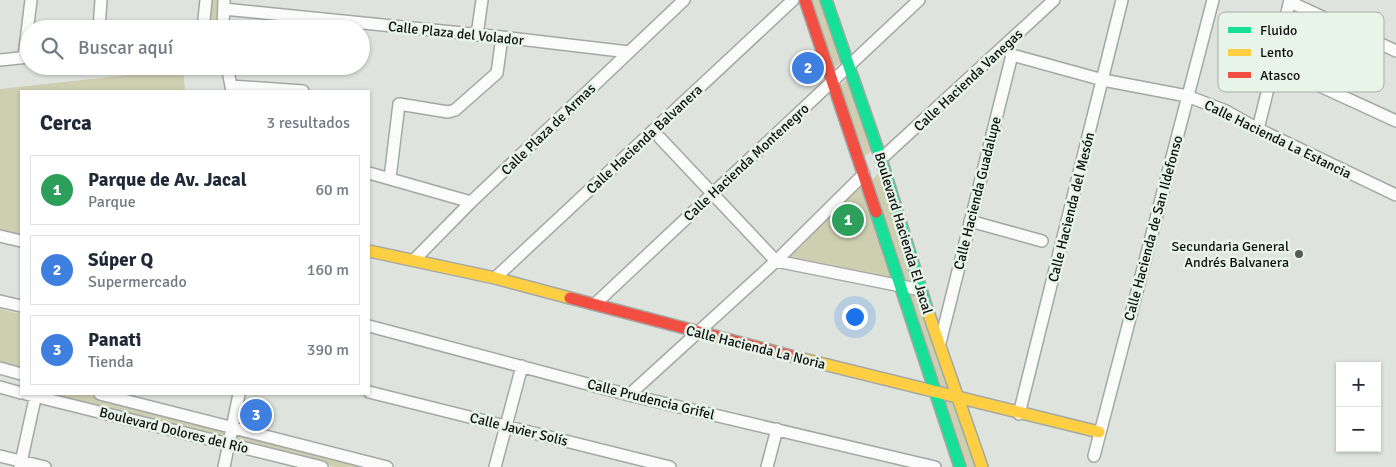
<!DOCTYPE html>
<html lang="es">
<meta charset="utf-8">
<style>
body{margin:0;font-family:Signika,sans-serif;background:#f2f2f3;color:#1f2937}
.controls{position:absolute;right:15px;bottom:15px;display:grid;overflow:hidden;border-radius:0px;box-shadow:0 1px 4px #0004}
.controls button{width:45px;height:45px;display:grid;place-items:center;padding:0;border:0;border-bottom:1px solid #e0e1e3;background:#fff;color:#1f2937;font:25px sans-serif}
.you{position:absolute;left:854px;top:316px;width:18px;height:18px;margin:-12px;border:4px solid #fff;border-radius:50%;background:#1a73e8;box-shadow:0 0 0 8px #1a73e833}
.badge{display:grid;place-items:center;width:32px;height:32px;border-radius:50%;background:#1a73e8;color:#fff;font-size:16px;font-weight:700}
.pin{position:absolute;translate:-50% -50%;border:2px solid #fff;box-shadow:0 1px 5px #0006}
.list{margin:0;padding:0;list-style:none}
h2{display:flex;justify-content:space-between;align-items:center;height:65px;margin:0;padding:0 20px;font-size:21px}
h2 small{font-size:16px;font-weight:400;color:#747a83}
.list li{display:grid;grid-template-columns:32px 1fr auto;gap:15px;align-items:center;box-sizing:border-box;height:70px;margin:0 10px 10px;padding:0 10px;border:1px solid #e0e1e3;border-radius:0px}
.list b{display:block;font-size:19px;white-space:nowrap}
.list p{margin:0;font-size:16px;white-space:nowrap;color:#747a83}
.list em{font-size:16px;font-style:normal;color:#747a83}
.icon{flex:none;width:28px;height:28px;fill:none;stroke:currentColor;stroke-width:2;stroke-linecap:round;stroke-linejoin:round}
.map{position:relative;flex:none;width:1396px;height:467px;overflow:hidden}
.search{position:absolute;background:#fff;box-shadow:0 1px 4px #0004;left:20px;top:20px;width:350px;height:55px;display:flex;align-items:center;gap:12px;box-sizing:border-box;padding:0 18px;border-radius:28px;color:#747a83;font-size:19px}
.panel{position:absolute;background:#fff;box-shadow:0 1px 4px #0004;left:20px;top:90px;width:350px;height:305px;border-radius:0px}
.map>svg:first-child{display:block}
.green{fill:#cecfb1}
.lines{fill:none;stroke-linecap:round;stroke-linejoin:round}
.street-casing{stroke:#a3a8a4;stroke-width:14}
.fast-casing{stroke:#a3a8a4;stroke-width:14}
.slow-casing{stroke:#a3a8a4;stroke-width:14}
.jam-casing{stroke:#a3a8a4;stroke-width:14}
.street{stroke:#fafbfa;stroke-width:11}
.fast{stroke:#16e098;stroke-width:11}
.slow{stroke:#ffcf43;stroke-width:11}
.jam{stroke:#f24e42;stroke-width:11}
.poi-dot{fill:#565a57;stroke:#e8f3e9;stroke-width:2}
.labels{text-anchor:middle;stroke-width:5;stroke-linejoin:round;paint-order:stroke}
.street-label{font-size:14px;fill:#0d110e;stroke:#e8f3e9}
.poi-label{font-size:14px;fill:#0d110e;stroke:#e8f3e9;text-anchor:end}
.key{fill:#e8f3e9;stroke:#a6afa7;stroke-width:1}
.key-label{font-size:14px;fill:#0d110e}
</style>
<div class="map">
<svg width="1396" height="467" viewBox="0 0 1396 467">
<rect width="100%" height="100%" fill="#dee3de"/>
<path class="green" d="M208 0H221L217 29H204Z
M811 0H823L843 61 834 68Z
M183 69 185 91H21V236L0 230V89Z
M849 77 874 149 865 156 840 86Z
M882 169 957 397 938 391 872 180Z
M861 184 896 283 784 257Z
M0 309 21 314V370L0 364Z
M40 394H85L227 428 226 438Z
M943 397 954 402 976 467H966Z
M235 429 375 467H334L233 440Z"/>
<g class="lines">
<defs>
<path id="street" d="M1290 2 1396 51
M224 9 502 37 629 52
M99 29 101 0
M203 29 206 0
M223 29 224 0
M477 35 482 0
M1012 55 1103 80 1187 96 1226 111 1258 129 1396 195
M24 57 31 0
M0 60 29 57
M1274 65 1396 121
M227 66 232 91
M231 86 303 91
M1258 129 1290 0
M660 138 776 261 921 290
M881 159 1054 0
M369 173 471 202
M390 178 399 104 448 112 455 110 497 73 502 37
M970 221 1042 241
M0 236 21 241
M414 260 471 202 684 0
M495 278 793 0
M0 301 21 306
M595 304 919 0
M369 326 629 395 935 467
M940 343 1012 55 1005 46
M0 368 21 374
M0 387 21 393
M369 392 670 467
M26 394 322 467
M100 394 387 467
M629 395 776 261 864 174
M1019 414 1122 0
M0 456 45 467
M1094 456 1213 0
M20 467 36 394
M224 467 239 394
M495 467 522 366
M767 467 777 429"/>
<path id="fast" d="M826 0 881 159 927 309
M876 212 960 467"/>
<path id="slow" d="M369 251 495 278 570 298
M927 309 982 467
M795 357 1099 432"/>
<path id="jam" d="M805 0 876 212
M570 298 795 357"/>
</defs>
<use href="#street" class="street-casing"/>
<use href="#fast" class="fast-casing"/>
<use href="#slow" class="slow-casing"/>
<use href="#jam" class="jam-casing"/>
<use href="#street" class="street"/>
<use href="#fast" class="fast"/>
<use href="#slow" class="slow"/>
<use href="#jam" class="jam"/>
</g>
<circle class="poi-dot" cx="1299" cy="254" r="5"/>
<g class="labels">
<g class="street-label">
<text transform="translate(456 33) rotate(6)" y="5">Calle Plaza del Volador</text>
<text transform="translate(968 80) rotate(-43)" y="5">Calle Hacienda Vanegas</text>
<text transform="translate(548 129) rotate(-44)" y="5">Calle Plaza de Armas</text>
<text transform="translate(644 139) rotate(-43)" y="5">Calle Hacienda Balvanera</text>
<text transform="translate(1278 139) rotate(26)" y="5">Calle Hacienda La Estancia</text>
<text transform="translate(746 162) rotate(-43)" y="5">Calle Hacienda Montenegro</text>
<text transform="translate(977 193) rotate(-76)" y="5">Calle Hacienda Guadalupe</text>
<text transform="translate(1071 207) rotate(-76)" y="5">Calle Hacienda del Mesón</text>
<text transform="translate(1153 228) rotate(-75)" y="5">Calle Hacienda de San Ildefonso</text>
<text transform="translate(904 233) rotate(73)" y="5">Boulevard Hacienda El Jacal</text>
<text transform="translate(756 347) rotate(14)" y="5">Calle Hacienda La Noria</text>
<text transform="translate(651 399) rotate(14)" y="5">Calle Prudencia Grifel</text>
<text transform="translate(519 429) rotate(14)" y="5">Calle Javier Solís</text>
<text transform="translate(174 430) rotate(14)" y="5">Boulevard Dolores del Río</text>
</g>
<g class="poi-label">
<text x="1289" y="251">Secundaria General<tspan x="1289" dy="16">Andrés Balvanera</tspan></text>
</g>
</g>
<rect x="1218" y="12" width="166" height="80" rx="8" class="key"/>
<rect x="1228" y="27" width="23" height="6" fill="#16e098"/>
<rect x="1228" y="49" width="23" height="7" fill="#ffcf43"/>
<rect x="1228" y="72" width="23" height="6" fill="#f24e42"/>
<g class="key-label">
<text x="1260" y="35">Fluido</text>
<text x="1260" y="57">Lento</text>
<text x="1260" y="80">Atasco</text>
</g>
</svg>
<div class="controls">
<button>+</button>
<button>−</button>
</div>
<div class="you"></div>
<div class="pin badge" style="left:848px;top:220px;background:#2e9e5b">1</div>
<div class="pin badge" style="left:808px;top:68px;background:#3f7fe0">2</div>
<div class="pin badge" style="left:256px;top:415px;background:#3f7fe0">3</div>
<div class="search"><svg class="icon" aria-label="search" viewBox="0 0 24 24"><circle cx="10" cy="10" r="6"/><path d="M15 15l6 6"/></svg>Buscar aquí</div>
<section class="panel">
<h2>Cerca<small>3 resultados</small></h2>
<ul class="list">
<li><span class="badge" style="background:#2e9e5b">1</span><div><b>Parque de Av. Jacal</b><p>Parque</p></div><em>60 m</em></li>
<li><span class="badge" style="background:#3f7fe0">2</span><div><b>Súper Q</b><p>Supermercado</p></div><em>160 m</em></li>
<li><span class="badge" style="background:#3f7fe0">3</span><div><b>Panati</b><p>Tienda</p></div><em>390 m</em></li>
</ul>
</section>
</div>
